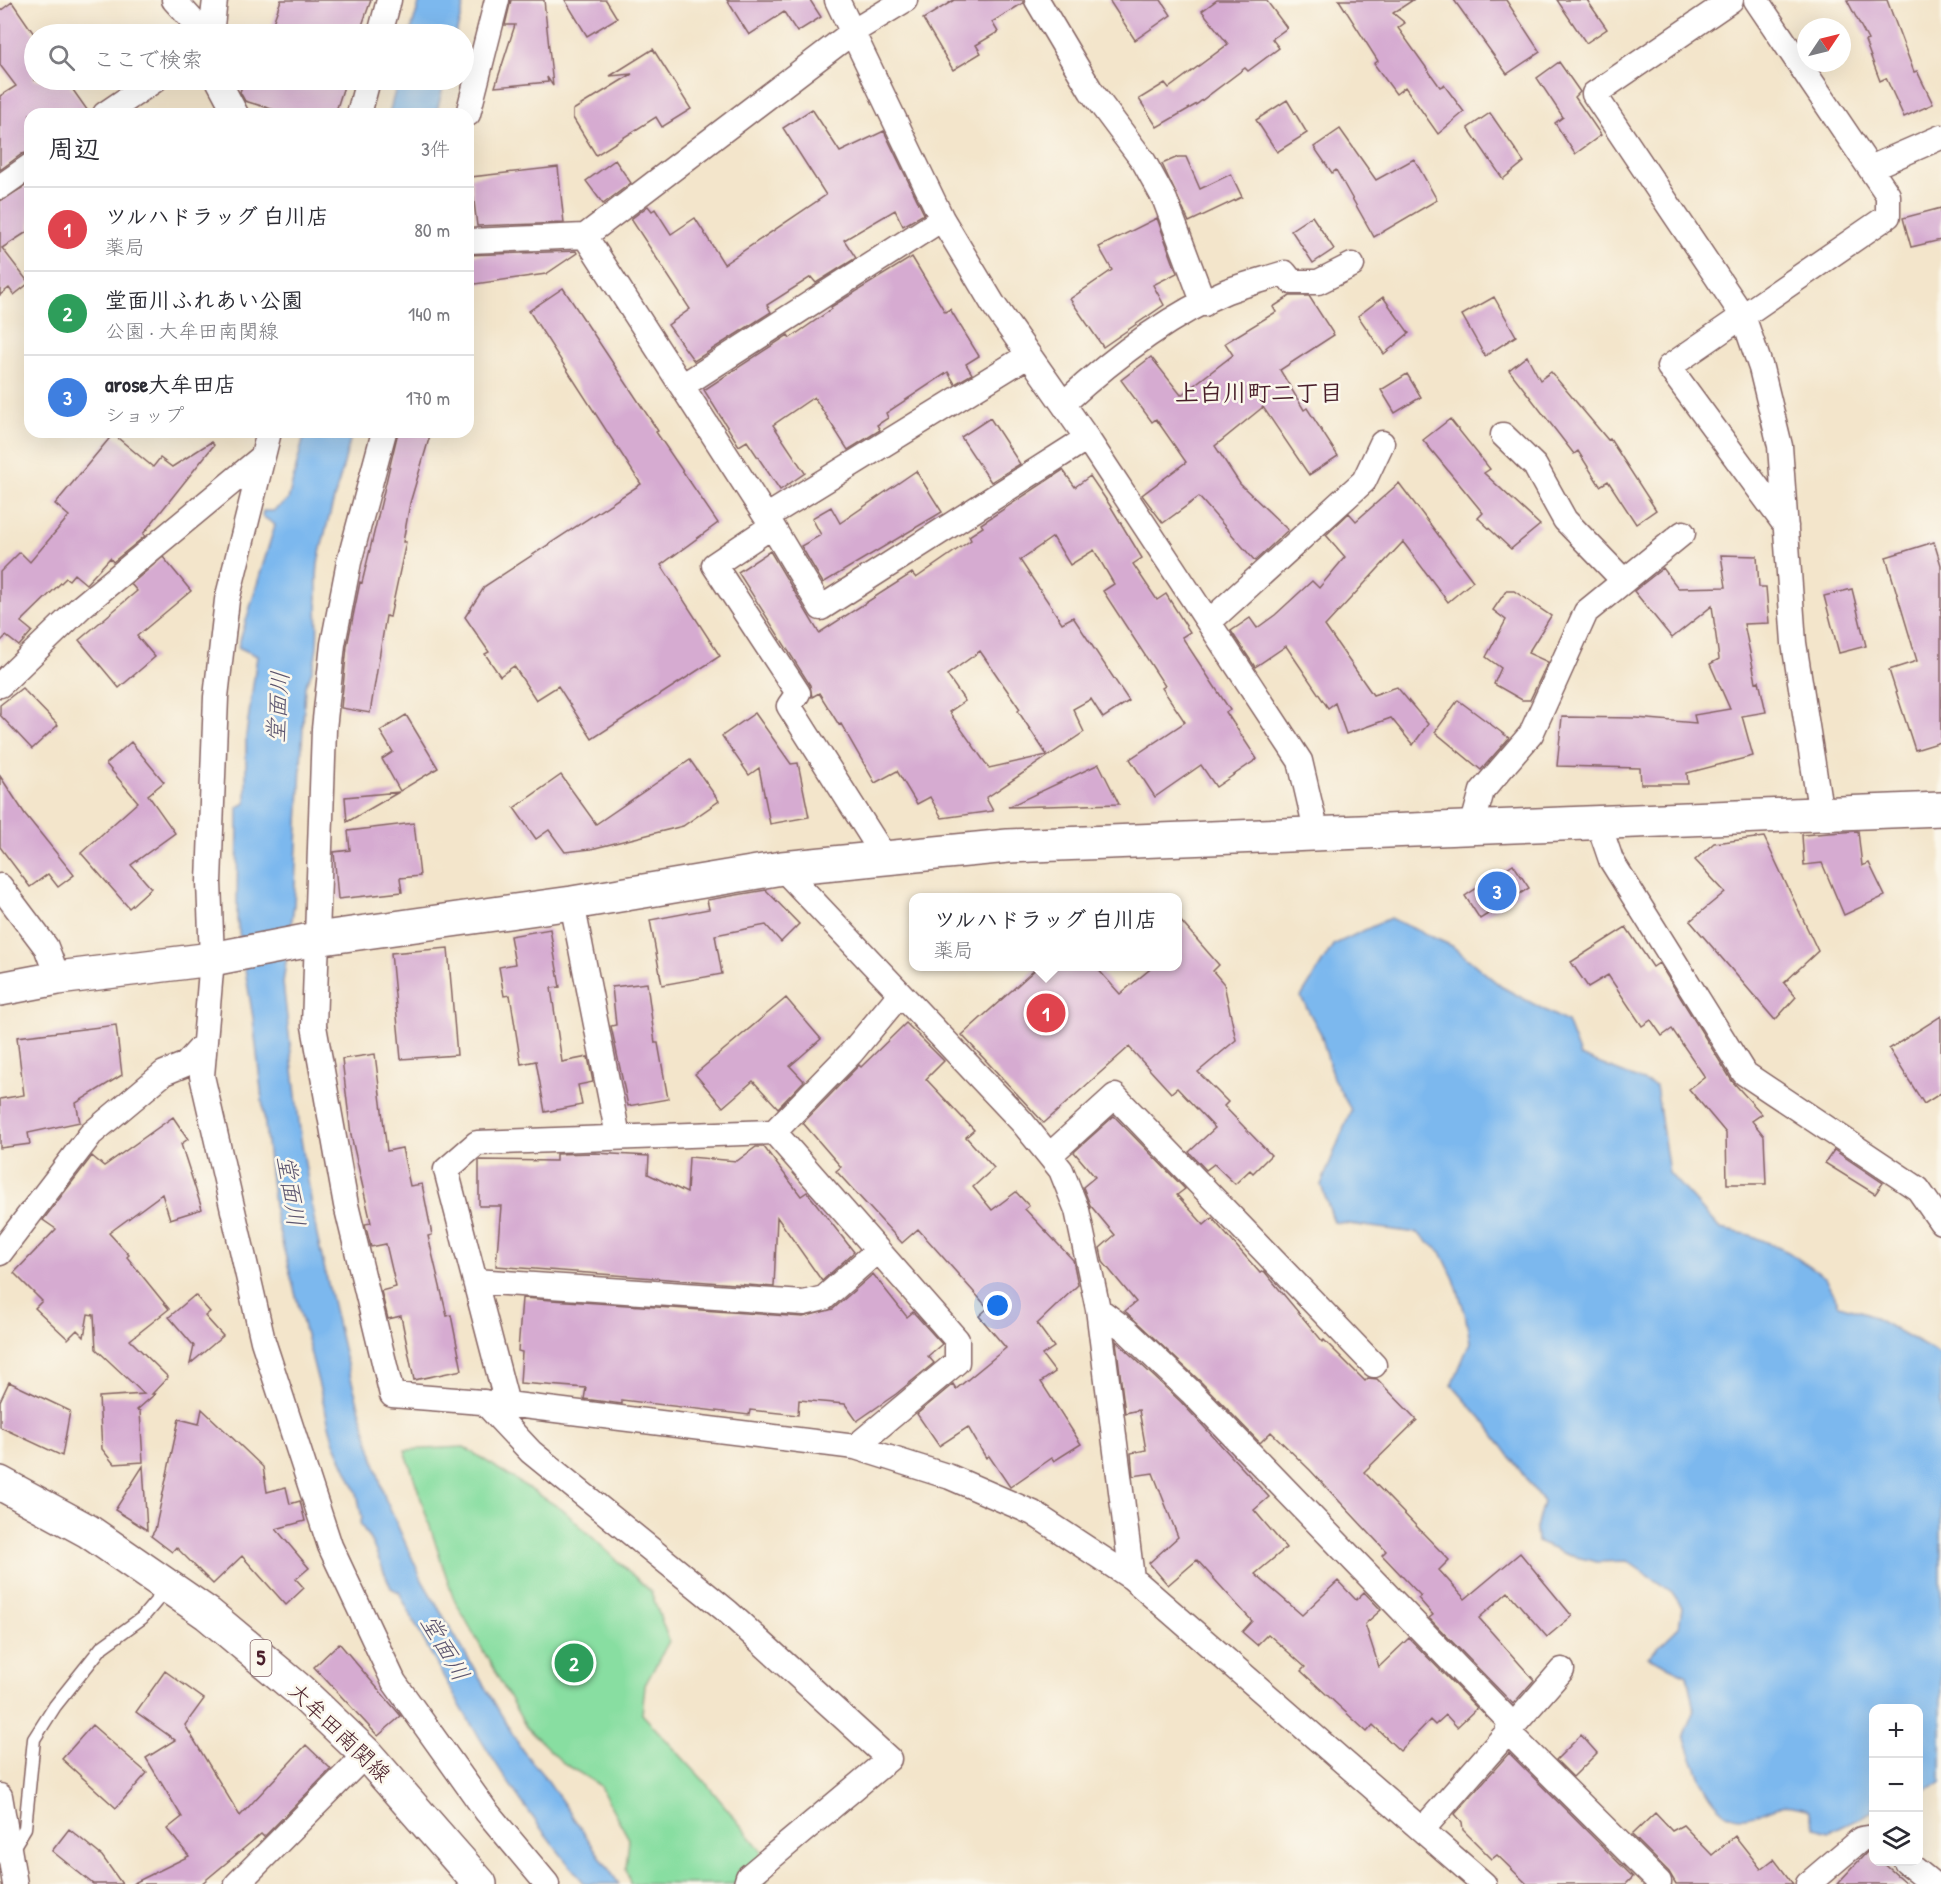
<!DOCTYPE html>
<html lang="ja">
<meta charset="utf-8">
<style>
body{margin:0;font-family:"Patrick Hand","Klee One",sans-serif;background:#f7f7f7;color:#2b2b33}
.controls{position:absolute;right:18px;bottom:18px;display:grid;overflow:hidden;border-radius:12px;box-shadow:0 6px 24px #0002}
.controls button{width:54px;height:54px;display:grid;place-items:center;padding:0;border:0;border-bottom:2px solid #e1e1e2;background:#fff;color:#2b2b33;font:30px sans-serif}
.compass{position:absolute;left:1797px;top:18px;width:54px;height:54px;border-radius:50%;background:#fff;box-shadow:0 6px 24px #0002;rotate:55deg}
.you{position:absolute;left:998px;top:1306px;width:21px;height:21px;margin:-15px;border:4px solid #fff;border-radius:50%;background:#1a73e8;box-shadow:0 0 0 9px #1a73e833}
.badge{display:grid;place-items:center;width:39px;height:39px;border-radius:50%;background:#7c3aed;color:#fff;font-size:20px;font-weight:700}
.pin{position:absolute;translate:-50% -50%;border:3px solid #fff;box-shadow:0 2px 6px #0006}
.popup{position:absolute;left:909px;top:893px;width:273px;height:78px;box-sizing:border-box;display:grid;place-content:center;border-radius:12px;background:#fff;filter:drop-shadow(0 2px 4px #0005);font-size:20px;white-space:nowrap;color:#7c7c81}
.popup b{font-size:22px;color:#2b2b33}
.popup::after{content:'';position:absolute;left:50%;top:100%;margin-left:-12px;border:12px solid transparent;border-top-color:#fff}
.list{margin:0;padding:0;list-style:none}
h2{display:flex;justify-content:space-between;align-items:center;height:78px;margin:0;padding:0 24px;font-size:26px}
h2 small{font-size:20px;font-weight:400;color:#7c7c81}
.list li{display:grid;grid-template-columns:39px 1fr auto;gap:18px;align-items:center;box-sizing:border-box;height:84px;padding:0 24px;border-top:2px solid #e1e1e2}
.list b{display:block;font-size:22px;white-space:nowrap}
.list p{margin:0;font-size:20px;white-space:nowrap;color:#7c7c81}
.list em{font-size:20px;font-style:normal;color:#7c7c81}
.icon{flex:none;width:33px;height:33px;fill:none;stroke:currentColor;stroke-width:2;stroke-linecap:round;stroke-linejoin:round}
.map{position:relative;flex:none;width:1941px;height:1884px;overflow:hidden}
.search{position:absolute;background:#fff;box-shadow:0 6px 24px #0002;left:24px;top:24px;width:450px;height:66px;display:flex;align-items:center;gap:15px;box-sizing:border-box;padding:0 21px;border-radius:33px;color:#7c7c81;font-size:22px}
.panel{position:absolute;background:#fff;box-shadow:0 6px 24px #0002;left:24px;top:108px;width:450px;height:330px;border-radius:18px}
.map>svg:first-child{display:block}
.green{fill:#88dea1;stroke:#697e66;stroke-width:1.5}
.water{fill:#7cb8ee;stroke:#636c8c;stroke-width:1.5}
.building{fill:#d6abd1;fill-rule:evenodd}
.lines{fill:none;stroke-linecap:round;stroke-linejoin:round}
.lane-casing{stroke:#856463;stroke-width:15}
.street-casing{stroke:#856463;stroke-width:27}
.secondary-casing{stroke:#856463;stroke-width:36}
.primary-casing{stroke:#856463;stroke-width:36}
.lane{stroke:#fff;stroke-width:12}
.street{stroke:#fff;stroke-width:24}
.secondary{stroke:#fff;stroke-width:33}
.primary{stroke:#fff;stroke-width:33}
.labels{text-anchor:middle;stroke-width:5;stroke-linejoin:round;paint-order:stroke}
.shield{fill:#fbf7ec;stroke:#7f6065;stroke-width:1.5}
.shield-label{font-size:21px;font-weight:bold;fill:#4a1f2b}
.street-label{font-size:22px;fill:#4a1f2b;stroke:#fbf7ec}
.neighbourhood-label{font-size:24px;font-weight:bold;fill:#4a1f2b;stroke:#fbf7ec}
.water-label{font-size:24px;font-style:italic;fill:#5c556f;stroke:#fbf7ec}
</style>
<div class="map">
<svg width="1941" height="1884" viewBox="0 0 1941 1884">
<rect width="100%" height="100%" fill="#fbf7ec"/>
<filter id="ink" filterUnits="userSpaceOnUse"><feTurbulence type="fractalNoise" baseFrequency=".0167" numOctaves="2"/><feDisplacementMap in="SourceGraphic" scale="12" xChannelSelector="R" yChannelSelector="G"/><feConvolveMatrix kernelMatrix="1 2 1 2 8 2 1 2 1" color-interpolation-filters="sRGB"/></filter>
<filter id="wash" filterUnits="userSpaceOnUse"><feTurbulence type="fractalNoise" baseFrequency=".008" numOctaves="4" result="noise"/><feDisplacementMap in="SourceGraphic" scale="24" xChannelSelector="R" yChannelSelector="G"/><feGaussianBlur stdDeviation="1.35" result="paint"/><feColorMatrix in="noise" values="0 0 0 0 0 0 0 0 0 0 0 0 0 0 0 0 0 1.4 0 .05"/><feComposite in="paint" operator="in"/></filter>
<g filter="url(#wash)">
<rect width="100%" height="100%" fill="#f3e5cb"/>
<path class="green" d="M464 1447 563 1510 651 1592 669 1641 645 1685 642 1714 705 1782 761 1850 766 1884H630L626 1868 629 1839 599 1785 562 1762 526 1727 453 1597 405 1450Z"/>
<path class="water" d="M420 0H465L456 34H410Z
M398 80H445L436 114H389Z
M305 432H352C342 474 328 516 319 558 311 600 328 647 305 686L294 905 283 983 301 1139 317 1236 345 1357 385 1498 423 1582 522 1750 548 1781 619 1884H585C510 1796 450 1695 399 1592L391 1588 372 1543 360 1523 362 1518 357 1493 333 1440 275 1215 253 1018 237 920 238 807 246 803V736L257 656 238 647 275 525 262 516 263 511H273L288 500Z
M1390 918 1452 946 1502 987 1567 1022 1580 1056 1656 1086 1669 1173 1720 1229 1750 1235 1788 1252 1826 1278 1839 1305 1866 1313 1941 1355V1783L1919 1792 1918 1708H1874L1873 1811 1829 1832 1815 1828 1809 1810C1773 1798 1774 1813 1743 1817 1710 1820 1692 1758 1684 1735L1694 1710 1687 1675 1648 1657 1679 1627 1682 1607 1672 1592 1627 1561 1597 1562 1568 1555 1537 1542 1536 1528 1543 1502 1487 1425 1452 1385 1470 1342 1465 1313 1454 1279 1441 1252 1417 1233 1334 1222 1321 1185 1351 1110 1333 1078 1321 1034 1301 997 1333 945Z"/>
<g id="blocks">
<path class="building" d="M281 0H371L359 34H269Z
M511 0H544L553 86 547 77 548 82 495 87 515 25H505Z
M565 0H606L617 18 587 36Z
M727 0H810L821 17 797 32 784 12 749 35Z
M954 0H1023V3L992 22 998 32 976 45 981 53 953 70 923 19Z
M1109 0H1161L1171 15 1135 40Z
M1217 0H1266L1287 28 1272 39 1279 48 1248 71 1245 68 1197 104 1157 127 1139 99 1165 83 1169 88 1228 44 1202 11Z
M1339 0H1413L1393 13 1405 23 1398 28 1440 87 1444 85 1464 112 1438 134 1405 87 1396 94 1374 64 1378 61Z
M1454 0H1506L1540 52 1507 74Z
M1557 0H1587L1607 29 1586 43Z
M1847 0H1887L1914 72 1917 71 1933 104 1904 117 1886 78 1880 81 1865 41 1868 40Z
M12 2 34 34V80H66L90 114H30V152L22 154 0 170V96L16 86 0 65V11Z
M653 49 691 109 662 127 656 117 596 155 573 118V110L632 74 610 76Z
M1559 62 1580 92 1575 97 1601 135 1575 154 1555 123 1563 117 1537 78Z
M244 80H346L335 114H288L245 101 240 92Z
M1287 100 1307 133 1277 152 1256 120Z
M812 109 840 152 884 131 924 214 903 226 895 210 844 240 856 258 816 283 811 277 767 305 771 312 694 361 668 325 690 309 631 219 648 206 652 211 655 209 671 234 695 218 724 264 826 195 783 128Z
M1490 113 1524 162 1503 179 1468 128Z
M1340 129 1376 180 1414 159 1437 200 1374 237 1336 170 1332 173 1314 147Z
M1178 157H1186L1200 189 1231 174 1242 197 1189 222 1162 164Z
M615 160 631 183 603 204 586 181Z
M558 167 564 223 477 226 471 177Z
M30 183V230L2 248 29 283 14 295 9 288 0 295V201Z
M1941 208V240L1911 247 1903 218Z
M1312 216 1334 249 1313 263 1291 230Z
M1157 218 1177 273 1153 285 1164 305 1103 347 1070 299 1112 270 1099 247Z
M576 251 577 253 546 274 468 285V255Z
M912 257 945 312 950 309 979 356 966 364 972 374 955 384 948 372 886 413 888 418 877 425 880 430 848 450 814 397 773 425 805 473 780 490 747 441 739 446 704 390 788 335 790 338 832 309 831 307Z
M563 288 658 431 656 432 718 523 661 565 720 656 592 739 558 686 536 700 514 666 500 676 485 654 489 652 465 617 485 586 641 484 529 311Z
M1290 296H1309L1334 335 1280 370 1304 410 1307 408 1338 456 1309 475 1263 407 1215 446 1240 484 1288 530 1255 561 1199 497 1163 523 1142 495 1186 462 1156 419 1152 422 1121 380 1151 357 1181 395 1233 355 1225 343 1276 312 1273 307Z
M1383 297 1409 333 1384 354 1358 316Z
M1494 297 1516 336 1485 356 1462 315Z
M1527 356 1540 380 1551 372 1608 440 1610 439 1656 510 1636 524 1608 481 1600 486 1578 451 1574 454 1509 370Z
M1407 374 1421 397 1395 413 1381 390Z
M990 418 1020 464 991 482 961 437Z
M1450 419 1490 469 1484 473 1540 525 1511 549 1478 518 1483 513 1423 440Z
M398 432H431L410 503 403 542H406L390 617 386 616 370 713 341 708 347 646 360 582 362 583Z
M113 434 153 467 160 458 172 467 211 442 214 445 143 534 145 536 113 562 110 558 86 584 74 574 69 580 66 578 21 622 32 631 19 646 6 636 0 642V572L20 552 30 562 69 516 55 504Z
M1063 470 1075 487 1090 476 1111 507 1142 558 1133 564 1157 600 1166 594 1190 632 1182 637 1230 710 1226 712 1257 759 1216 787 1201 765 1155 797 1130 759 1185 722 1162 688 1165 686 1103 591 1114 584 1094 550 1070 565 1053 537 1020 560 1062 623 1073 617 1129 701 1103 718 1091 699 1073 709 1084 732 986 798 993 811 942 818 930 797 917 804 897 771 875 783 841 724 839 725 819 693 812 697 810 685 738 572 770 551 819 633 912 573 916 578 971 540 969 536 983 527 981 524ZM980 651 1020 709 1018 711 1047 755 989 768 949 712 965 701 947 675Z
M916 471 942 512 823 583 801 546 821 535 812 518 831 507 840 523Z
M1399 483 1473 581 1448 602 1403 542 1325 626 1373 695 1397 687 1428 724 1413 745 1391 718 1346 734 1335 703 1328 708 1286 646 1255 667 1231 631 1250 618 1257 628 1275 615 1312 581 1319 588 1345 557 1326 535 1349 513 1356 521Z
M1934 542 1941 565V742L1915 750 1889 670 1917 661 1886 557Z
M1721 555 1757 556 1759 587H1766L1769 623 1744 624 1756 682 1759 681 1766 712 1742 716 1753 756 1687 773 1688 784H1641L1640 768 1557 766 1562 717 1636 718 1696 723 1694 715 1730 709 1710 664 1719 659 1712 606 1672 638 1634 591 1663 568 1678 588 1726 587Z
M163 557 191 591 137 636 155 657 119 688 79 640 137 591 131 584Z
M1852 589 1866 646 1839 653 1824 596Z
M1506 591H1514L1551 616 1528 653 1548 662 1530 700H1522L1494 684 1501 668 1486 657 1506 620 1493 610Z
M22 688 58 725 32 749 0 715V705Z
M1458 700 1509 738 1481 770 1435 732Z
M755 713 791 764 798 763 809 817 770 824 759 768 749 775 722 736Z
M406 715 438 768 400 791 382 759 393 752 380 731Z
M131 742 164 782 148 795 175 833 131 865 151 888 129 908 81 853 138 802 106 764Z
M690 760 719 801 683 826 591 849 565 852 549 830 536 839 514 808 561 775 596 824Z
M1099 764 1119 804 1008 807Z
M0 776 25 814 74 875 58 887 48 874 30 887 0 847Z
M399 792 347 822 345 797Z
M414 823 420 876 400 878 402 892 338 899 334 852 350 850 348 831Z
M1858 831 1862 866 1869 863 1885 896 1844 915 1822 863 1804 865 1802 835Z
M1764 837 1818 951 1784 983 1796 997 1775 1020 1690 921 1725 892 1695 860 1714 843Z
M1513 864 1529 888 1480 919 1465 896Z
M766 890 799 924 781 942 766 925 715 935 722 974 662 985 650 920 709 909 707 900Z
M1178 918 1219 965 1213 971 1224 984 1236 1040 1198 1072 1228 1102 1224 1106 1271 1155 1253 1173 1250 1170 1235 1184 1214 1164 1206 1170 1189 1152 1215 1128 1177 1088 1171 1093 1129 1047 1044 1123 962 1035 1039 966H1095L1120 994 1154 966H1178Z
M1626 927 1653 967 1659 963 1732 1081 1762 1114 1752 1121 1764 1136 1766 1184H1727L1726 1133 1689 1089 1705 1077 1672 1029 1662 1036 1651 1020 1642 1026 1608 975 1588 987 1571 962Z
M550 929 560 987 551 988 562 1062 588 1057 593 1082 578 1085 582 1105 545 1112 536 1061 521 1064 510 995 504 996 499 967 515 964 510 936Z
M448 948 457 1055 401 1059 391 953Z
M647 983 655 1043H658L668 1099 628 1106 611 1026 616 1025 612 987Z
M786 998 821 1039 790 1066 804 1081 778 1108 753 1081 723 1107 695 1074Z
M1941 1016V1093L1924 1104 1889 1049Z
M906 1023 944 1061 926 1079 974 1130 966 1137 994 1168 973 1187 992 1210 1016 1192 1029 1206 1025 1209 1073 1260 1078 1285 1037 1324 1054 1347 1042 1355 1055 1372 1041 1382 1081 1444 1054 1461 1052 1458 1010 1487 989 1456 986 1458 968 1427 939 1446 917 1414 953 1384 956 1389 1006 1348 979 1316 988 1308 918 1229 902 1243 836 1171 841 1167 803 1123 859 1065 861 1067Z
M116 1025 122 1075 76 1103 80 1122 28 1133 30 1144 0 1148V1099L24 1095 17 1037Z
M375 1054 387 1151 402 1148 410 1186 422 1184 432 1235 428 1236 447 1316 451 1315 462 1370 414 1380 401 1316 388 1319 381 1291 396 1287 386 1244 371 1247 365 1224 371 1223 351 1135 342 1059Z
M1114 1116 1185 1189 1177 1195 1204 1225 1212 1218 1260 1273 1264 1271 1323 1342 1324 1340 1365 1381 1368 1378 1377 1379 1417 1420 1364 1472 1449 1560 1439 1570 1465 1599 1520 1553 1572 1616 1547 1637 1508 1592 1479 1618 1534 1680 1513 1704 1429 1618 1433 1615 1418 1598 1421 1596 1382 1555 1386 1551 1310 1470 1271 1432 1260 1443 1201 1382 1125 1311 1136 1302 1103 1262 1100 1248 1115 1235 1090 1205 1083 1187 1095 1177 1074 1152Z
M173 1117 188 1139 181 1144 202 1209 170 1219 162 1194 109 1233 129 1255 127 1257 169 1309 130 1340 168 1377 152 1394H155L137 1410 140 1411 143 1462 114 1464 102 1449 99 1397 144 1394 96 1349 94 1315 88 1314 84 1337 77 1330 68 1339 35 1308 42 1301 14 1273 56 1229 43 1220 92 1156 104 1166Z
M756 1147H764L801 1196 807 1192 854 1252 822 1281 777 1217 774 1287 496 1266 501 1206H479V1160L556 1161V1154L595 1153 649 1156 648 1174 687 1193 689 1157 737 1161Z
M1834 1150 1883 1183 1875 1194 1825 1163Z
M873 1274 907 1317 913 1312 942 1344 928 1356 934 1363 896 1394 857 1421 845 1404 799 1400 798 1415 750 1410 749 1415 622 1400V1404L584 1399 586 1388 520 1383 522 1352 518 1351 522 1298 803 1317 833 1309Z
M195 1295 210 1312 205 1316 223 1336 190 1364 194 1346 169 1317Z
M1116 1341 1181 1402 1269 1497 1254 1510 1286 1548 1255 1574 1302 1615 1338 1581 1356 1600 1364 1592 1381 1610 1365 1624 1379 1667 1409 1638 1477 1708 1457 1727 1446 1715 1435 1725 1430 1720 1400 1751 1373 1725 1367 1732 1301 1671 1305 1667 1268 1634 1257 1645 1242 1632 1252 1621 1197 1560 1168 1585 1149 1563 1178 1537 1153 1473 1133 1476 1131 1453 1146 1450 1139 1410 1125 1413Z
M9 1382 70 1411 62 1456 0 1427V1401Z
M202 1409 263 1467 267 1492 286 1487 290 1504 300 1501 305 1521 276 1529 309 1568 296 1579 304 1588 286 1605 242 1556 213 1584 176 1547 172 1552 151 1536 155 1530 179 1419 199 1424Z
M143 1466 147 1530 115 1510Z
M339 1643 401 1716 378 1736 314 1667Z
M165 1671 204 1699 185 1725 240 1816 306 1745 331 1769 264 1837 261 1834 201 1884H132L189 1856 167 1829 182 1817 146 1758 175 1740 136 1712Z
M92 1725 147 1773 116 1808 62 1759Z
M1581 1735 1597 1753 1573 1777 1556 1760Z
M1509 1753 1633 1877 1626 1884H1527L1497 1855 1492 1859 1463 1830 1462 1822 1455 1814Z
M1655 1813 1672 1831 1683 1825 1712 1855 1735 1836 1761 1869 1774 1859 1793 1884H1676L1669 1872 1632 1835Z
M69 1829 102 1856 122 1884H93L52 1851Z
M1867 1852H1871L1874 1862H1882L1907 1884H1837Z"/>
</g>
</g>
<g filter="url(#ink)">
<use href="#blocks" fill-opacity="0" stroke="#856463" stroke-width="1.5"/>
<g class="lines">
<defs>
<path id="lane" d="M11 1851 25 1828 34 1739 55 1706 102 1647 142 1618 168 1587"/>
<path id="street" d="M174 0 205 34
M837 0 942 219 993 304 1087 438 1300 761 1317 834
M1037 0 1091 91 1144 162 1165 200 1204 304
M1731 0 1594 94 1743 316 1761 368 1780 446 1794 643 1821 815
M1756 0 1888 195V216L1669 367 1786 526
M211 34 215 0
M380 34 389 0
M218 80 236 114
M105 114 155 80
M359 114 368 80
M468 114 497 0
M1870 168 1941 137
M0 187 30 166
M585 236 772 526 821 608 1087 438
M468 241 585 236 854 31 905 0
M682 386 942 219
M1063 404C1111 360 1167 316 1227 291 1246 284 1266 279 1285 273L1292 282H1318L1352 265
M269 432 227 600 216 697 209 882 212 959 202 1076 263 1341 330 1546 394 1682 486 1811 547 1884
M384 432 349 562 333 644 324 729 314 1026 346 1205 392 1395 507 1404 855 1447 950 1477 1033 1513 1132 1578 1484 1884
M1503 435 1535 466 1565 520 1624 581
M766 517 1029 355
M772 526 714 565 798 693 789 706 884 856
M1209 622 1364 481 1382 443
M0 685 81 607 261 458
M1598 822 1611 860 1744 1073 1918 1189 1941 1222
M1472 827 1482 791 1531 734 1586 612 1683 533
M782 868 1022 1122 1061 1170 1077 1210 1098 1309 1132 1578
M0 886 46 947 58 978
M572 903 618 1136
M774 1132 957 1340V1362L855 1447
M1050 1155 1115 1096 1374 1365
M0 1253 91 1134 164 1073 186 1064 204 1044
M475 1281 804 1303 824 1298 878 1250
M1098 1309 1126 1330 1191 1392 1513 1725
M484 1402 531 1452 728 1612 889 1759 748 1877 746 1884
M507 1404 446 1170 477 1143 774 1132 852 1052 900 994
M1507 1731 1659 1882 1657 1884
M0 1796 15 1884
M1422 1830 1562 1670
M1906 1862 1933 1884
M237 1884 366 1754
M1808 1884 1861 1839 1874 1837"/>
<path id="secondary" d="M0 989 58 978 212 959 316 939 572 903 782 868 1008 846 1941 809"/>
<path id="primary" d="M0 1483 88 1531 208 1614 299 1690 366 1754 480 1884"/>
</defs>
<use href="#lane" class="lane-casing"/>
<use href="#street" class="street-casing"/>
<use href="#secondary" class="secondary-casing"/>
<use href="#primary" class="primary-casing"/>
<use href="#lane" class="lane"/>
<use href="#street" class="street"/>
<use href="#secondary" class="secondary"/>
<use href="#primary" class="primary"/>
</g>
</g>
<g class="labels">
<rect class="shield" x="250.5" y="1640" width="21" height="36" rx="4.5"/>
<g class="shield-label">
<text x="261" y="1665">5</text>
</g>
<g class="street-label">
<text transform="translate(340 1732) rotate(44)" y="8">大牟田南関線</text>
</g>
<g class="neighbourhood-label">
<text x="1259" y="401">上白川町二丁目</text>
</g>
<g class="water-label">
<text transform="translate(278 707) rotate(-86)" y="8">堂面川</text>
<text transform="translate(291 1191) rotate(81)" y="8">堂面川</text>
<text transform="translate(445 1648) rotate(60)" y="8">堂面川</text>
</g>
</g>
</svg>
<div class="controls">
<button>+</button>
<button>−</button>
<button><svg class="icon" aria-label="layers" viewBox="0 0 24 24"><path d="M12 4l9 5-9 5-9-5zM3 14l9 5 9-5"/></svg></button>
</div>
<svg class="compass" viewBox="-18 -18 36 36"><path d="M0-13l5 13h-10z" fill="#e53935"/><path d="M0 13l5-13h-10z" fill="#7c7c81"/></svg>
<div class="you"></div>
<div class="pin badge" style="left:1046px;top:1013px;background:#e0444e">1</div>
<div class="popup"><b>ツルハドラッグ 白川店</b>薬局</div>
<div class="pin badge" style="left:574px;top:1663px;background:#2e9e5b">2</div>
<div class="pin badge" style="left:1497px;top:891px;background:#3f7fe0">3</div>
<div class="search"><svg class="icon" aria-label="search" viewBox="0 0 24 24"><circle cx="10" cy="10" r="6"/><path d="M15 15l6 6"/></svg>ここで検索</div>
<section class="panel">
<h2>周辺<small>3件</small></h2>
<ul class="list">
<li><span class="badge" style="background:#e0444e">1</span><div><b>ツルハドラッグ 白川店</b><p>薬局</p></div><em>80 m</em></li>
<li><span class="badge" style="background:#2e9e5b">2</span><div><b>堂面川ふれあい公園</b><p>公園 · 大牟田南関線</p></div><em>140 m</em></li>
<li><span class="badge" style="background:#3f7fe0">3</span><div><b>arose大牟田店</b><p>ショップ</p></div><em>170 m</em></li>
</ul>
</section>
</div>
